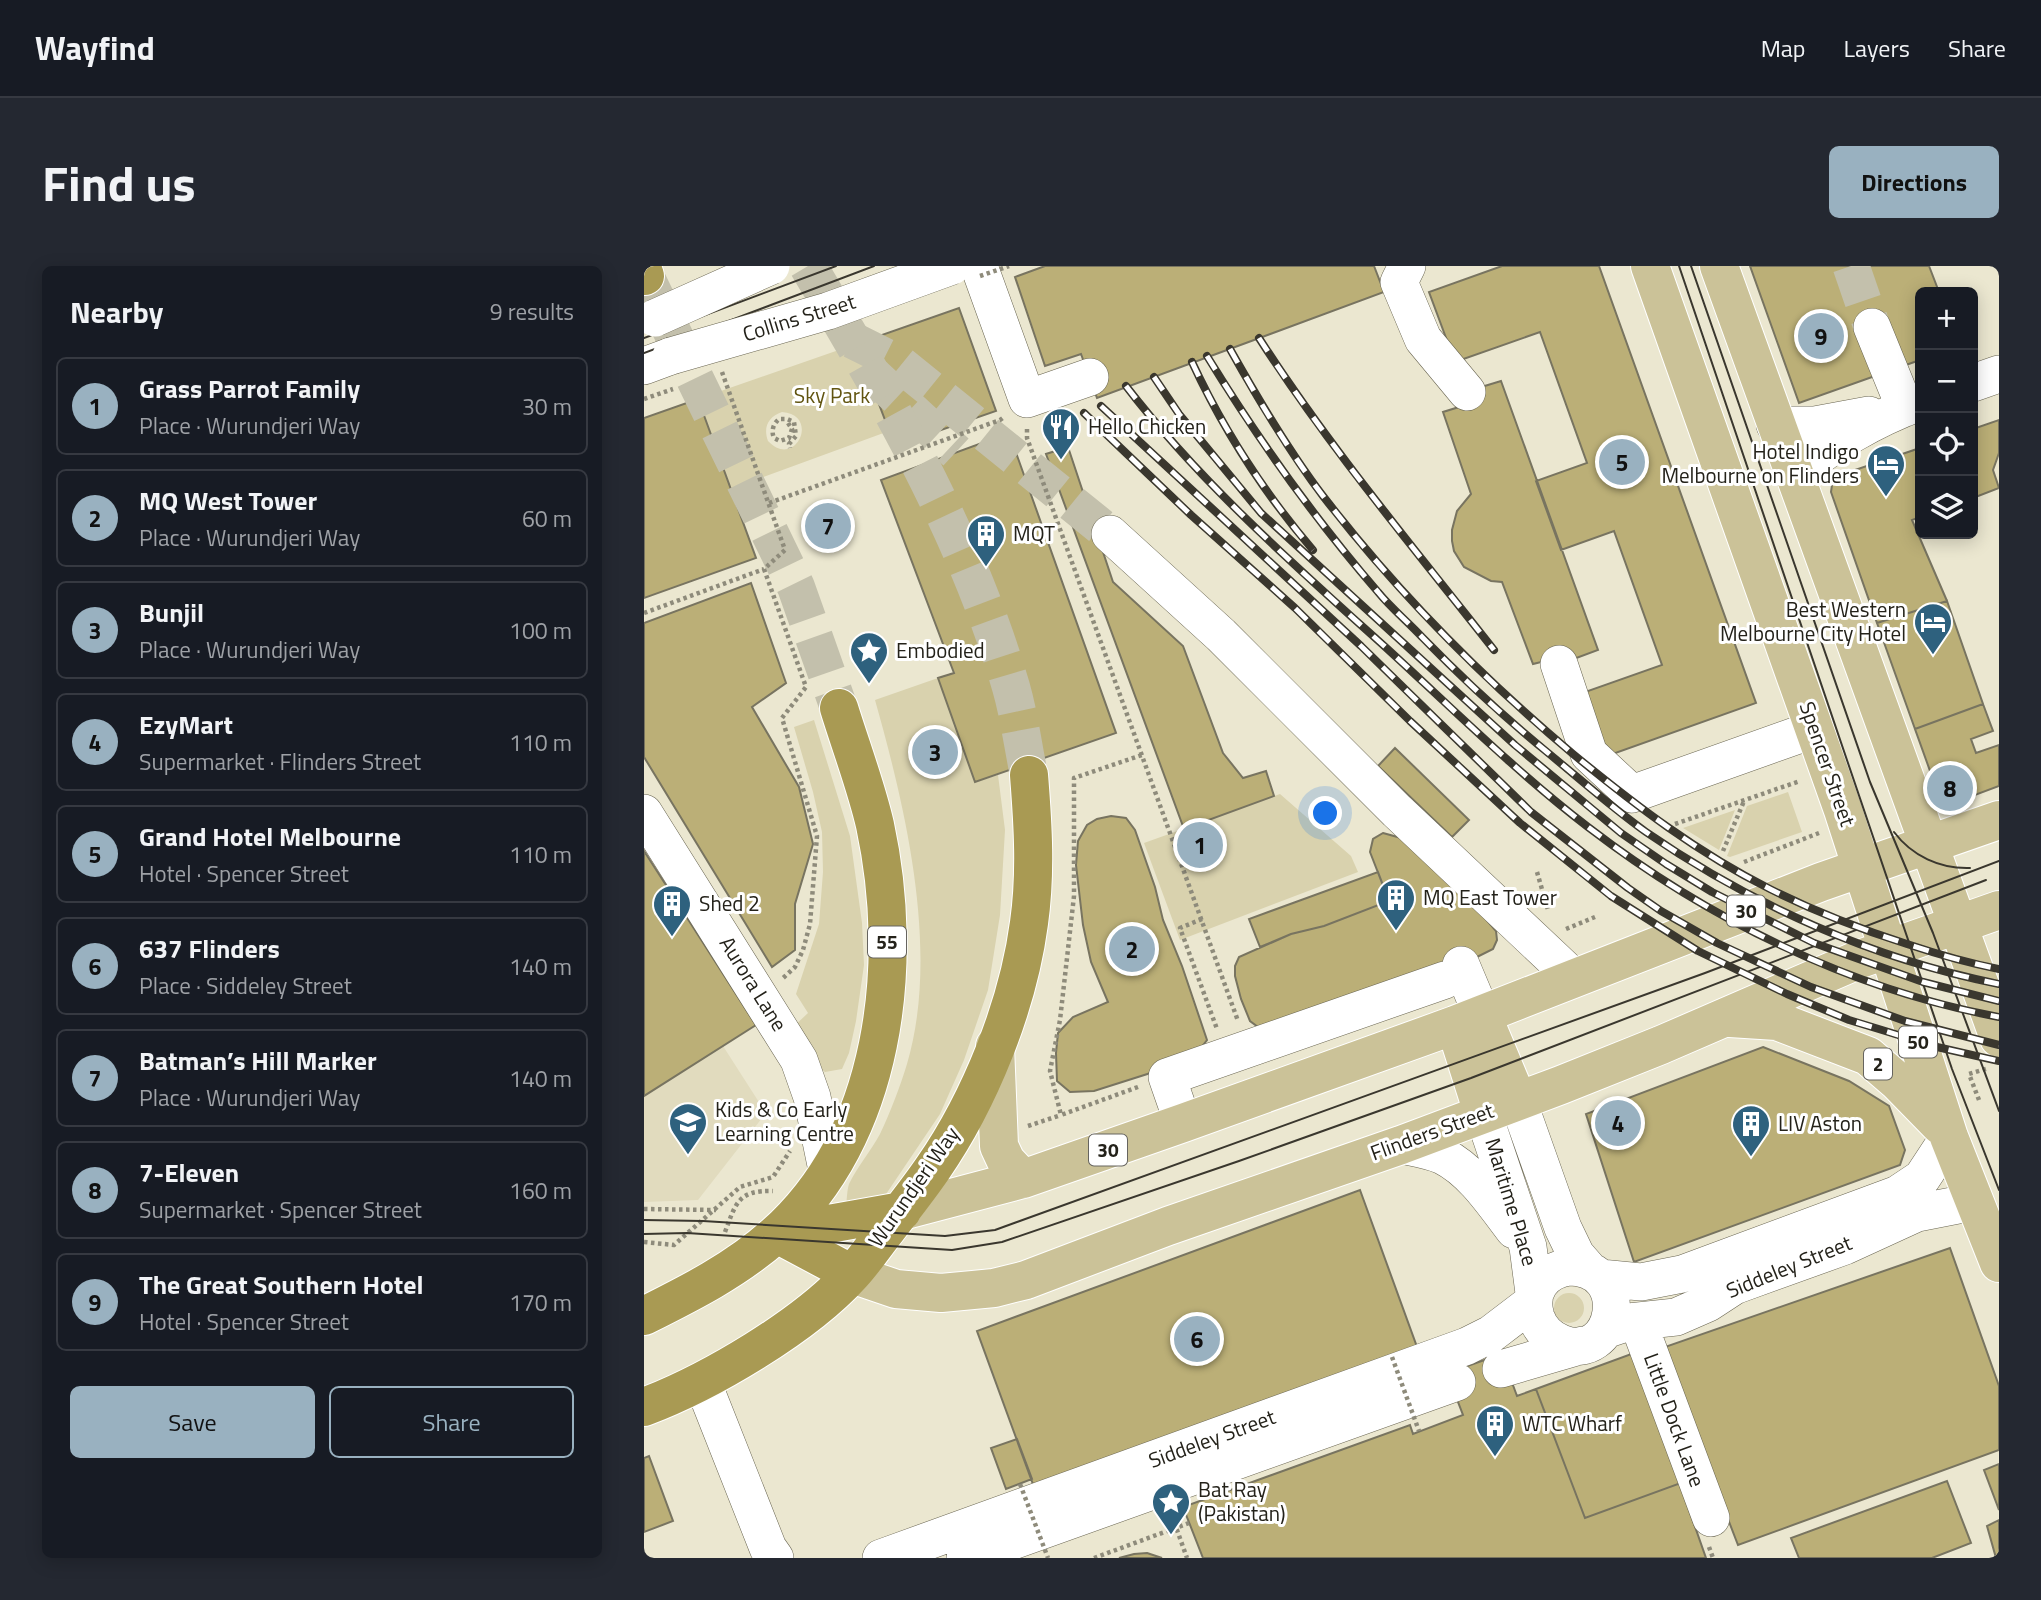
<!DOCTYPE html>
<meta charset="utf-8">
<style>
body{margin:0;font-family:"Titillium Web",sans-serif;background:#242831;color:#f1f3f6}
.controls{position:absolute;right:21px;top:21px;display:grid;overflow:hidden;border-radius:10px;box-shadow:0 4px 18px #0003}
.controls button{width:63px;height:63px;display:grid;place-items:center;padding:0;border:0;border-bottom:2px solid #363941;background:#171b24;color:#f1f3f6;font:35px sans-serif}
.you{position:absolute;left:682px;top:548px;width:24px;height:24px;margin:-18px;border:5px solid #fff;border-radius:50%;background:#1a73e8;box-shadow:0 0 0 10px #1a73e833}
.badge{display:grid;place-items:center;width:46px;height:46px;border-radius:50%;background:#99b1c0;color:#111;font-size:23px;font-weight:700}
.pin{position:absolute;translate:-50% -50%;border:4px solid #fff;box-shadow:0 2px 7px #0006}
.list{margin:0;padding:0;list-style:none}
h2{display:flex;justify-content:space-between;align-items:center;height:91px;margin:0;padding:0 28px;font-size:30px}
h2 small{font-size:23px;font-weight:400;color:#9ea1a6}
.list li{display:grid;grid-template-columns:46px 1fr auto;gap:21px;align-items:center;box-sizing:border-box;height:98px;margin:0 14px 14px;padding:0 14px;border:2px solid #363941;border-radius:10px}
.list b{display:block;font-size:26px;white-space:nowrap}
.list p{margin:0;font-size:23px;white-space:nowrap;color:#9ea1a6}
.list em{font-size:23px;font-style:normal;color:#9ea1a6}
.actions{display:flex;gap:14px;padding:21px 28px}
.actions a{flex:1;padding:16px 0;border:2px solid #99b1c0;border-radius:10px;text-align:center;font-size:24px;color:#99b1c0}
.actions .main{background:#99b1c0;color:#111}
.icon{flex:none;width:38px;height:38px;fill:none;stroke:currentColor;stroke-width:2;stroke-linecap:round;stroke-linejoin:round}
.map{position:relative;flex:none;width:1355px;height:1292px;overflow:hidden;border-radius:10px}
header{display:flex;align-items:center;gap:42px;box-sizing:border-box;height:98px;padding:0 35px;background:#171b24;border-bottom:2px solid #363941}
header strong{font-size:33px}
nav{display:flex;gap:38px;margin-inline-start:auto;font-size:24px}
.intro{display:flex;align-items:center;justify-content:space-between;box-sizing:border-box;height:168px;padding:0 42px}
h1{margin:0;font-size:49px}
.button{padding:18px 32px;border-radius:10px;background:#99b1c0;color:#111;font-size:24px;font-weight:700}
main{display:flex;gap:42px;padding:0 42px}
aside{flex:1;background:#171b24;border-radius:10px;box-shadow:0 4px 18px #0003}
.map>svg:first-child{display:block}
.built{fill:#e1dbbe}
.green{fill:#d9d2ae;fill-rule:evenodd}
.building{fill:#bbaf77;stroke:#787460;stroke-width:2}
.lines{fill:none;stroke-linecap:round;stroke-linejoin:round}
.minor-tunnel{stroke:#c3c0ac;stroke-width:37;stroke-dasharray:37 18;stroke-linecap:butt}
.highway-tunnel{stroke:#c3c0ac;stroke-width:38;stroke-dasharray:38 19;stroke-linecap:butt}
.minor-casing{stroke:#696551;stroke-width:38}
.major-casing{stroke:#fff;stroke-width:40}
.highway-casing{stroke:#fff;stroke-width:40}
.path{stroke:#8e8b7b;stroke-width:4.5;stroke-dasharray:3.5 3.5;stroke-linecap:butt}
.minor{stroke:#fff;stroke-width:37}
.major{stroke:#cbc298;stroke-width:38}
.highway{stroke:#a99a53;stroke-width:38}
.tram{stroke:#3a372e;stroke-width:2}
.rail-casing{stroke:#3a372e;stroke-width:8}
.rail{stroke:#fff;stroke-width:5;stroke-dasharray:16;stroke-linecap:butt}
.minor-bridge-casing{stroke:#696551;stroke-width:38;stroke-linecap:butt}
.path-bridge{stroke:#8e8b7b;stroke-width:4.5;stroke-dasharray:3.5 3.5;stroke-linecap:butt}
.minor-bridge{stroke:#fff;stroke-width:37}
.labels{text-anchor:middle;stroke-width:6;stroke-linejoin:round;paint-order:stroke}
.shield{fill:#fff;stroke:#66645f;stroke-width:2}
.shield-label{font-size:19px;font-weight:bold;fill:#24221a}
.street-label{font-size:21px;fill:#24221a;stroke:#fff}
.park-label{font-size:21px;fill:#615410;stroke:#fff}
.poi-label{font-size:21px;fill:#24221a;stroke:#fff;text-anchor:start}
</style>
<header>
<strong>Wayfind</strong>
<nav><a>Map</a><a>Layers</a><a>Share</a></nav>
</header>
<div class="intro"><h1>Find us</h1><a class="button">Directions</a></div>
<main>
<aside>
<h2>Nearby<small>9 results</small></h2>
<ul class="list">
<li><span class="badge">1</span><div><b>Grass Parrot Family</b><p>Place · Wurundjeri Way</p></div><em>30 m</em></li>
<li><span class="badge">2</span><div><b>MQ West Tower</b><p>Place · Wurundjeri Way</p></div><em>60 m</em></li>
<li><span class="badge">3</span><div><b>Bunjil</b><p>Place · Wurundjeri Way</p></div><em>100 m</em></li>
<li><span class="badge">4</span><div><b>EzyMart</b><p>Supermarket · Flinders Street</p></div><em>110 m</em></li>
<li><span class="badge">5</span><div><b>Grand Hotel Melbourne</b><p>Hotel · Spencer Street</p></div><em>110 m</em></li>
<li><span class="badge">6</span><div><b>637 Flinders</b><p>Place · Siddeley Street</p></div><em>140 m</em></li>
<li><span class="badge">7</span><div><b>Batman’s Hill Marker</b><p>Place · Wurundjeri Way</p></div><em>140 m</em></li>
<li><span class="badge">8</span><div><b>7-Eleven</b><p>Supermarket · Spencer Street</p></div><em>160 m</em></li>
<li><span class="badge">9</span><div><b>The Great Southern Hotel</b><p>Hotel · Spencer Street</p></div><em>170 m</em></li>
</ul>
<div class="actions"><a class="main">Save</a><a>Share</a></div>
</aside>
<div class="map">
<svg width="1355" height="1292" viewBox="0 0 1355 1292">
<rect width="100%" height="100%" fill="#ebe7d0"/>
<path class="built" d="M79 780 122 847 54 934 0 936V830Z"/>
<path class="green" d="M212 78 245 165 87 223 54 133ZM138 146C177 149 151 204 124 175 119 161 124 151 138 146Z
M294 412 331 516 354 509 361 564 356 649 344 724 320 794 296 848 232 943 202 940C203 933 203 924 205 918 213 901 227 885 236 868 246 847 256 821 263 798 296 686 262 544 231 434Z
M170 454 206 570 218 657 220 699 212 755 205 787 198 803 181 806 168 796 146 764 164 747 152 728 175 658 179 606 178 566 169 526 150 461Z
M1144 526 1158 566 1086 591 1083 590 1103 540Z
M636 528 707 590 714 606 536 674 500 577Z
M1091 544 1075 584 1039 562Z
M910 1042a15 15 0 1 1 30 0a15 15 0 1 1-30 0Z"/>
<path class="building" d="M401 0H730L740 26 453 132 437 88 401 100 371 11Z
M858 0H955L1112 437 963 490 941 426 1018 399 970 265 917 284 892 215 943 197 896 66 811 96 785 26Z
M1106 0H1285L1295 26H1276V94L1155 137Z
M315 42 352 145 251 180 212 78Z
M857 115 954 384 908 401 901 395 889 398 858 316 847 315 820 301 810 285 808 275V264L813 245 827 228 799 146 815 141 811 129Z
M54 133 112 292 0 332V152Z
M1355 154V187L1349 204 1355 222 1329 232V163Z
M365 167 472 467 331 516 294 412 310 407 237 214Z
M424 181 469 316 539 380 579 487 599 512 622 505 630 530 540 563 402 188Z
M1276 182V251L1268 254 1303 335 1233 357 1187 226 1188 219 1196 209Z
M107 317 142 417 108 441 155 521 169 578 151 638V684L128 701 0 491V357Z
M1303 335 1339 438 1271 463 1233 357Z
M1339 438 1349 465 1327 473 1332 487 1355 479V520L1307 538 1295 530 1271 463Z
M751 482 825 554 808 571 734 500Z
M467 550 482 552 491 564 511 621 519 654 538 700 563 774 553 787 516 804 450 825 426 826 413 815 412 787 414 767 429 751 464 736 447 696 439 659 432 599 434 575 443 559 453 553Z
M739 567 757 572 835 645 852 665 853 674 849 683 817 699 618 764 606 755 597 733 591 710V700L595 691 647 668 680 660 745 635 726 586 729 573Z
M0 585 112 759 0 830Z
M734 606 745 635 680 660 647 668 616 681 605 653Z
M1119 781 1205 815 1245 840 1261 884 1256 899 990 996 942 848Z
M716 924 773 1081 390 1221 333 1065Z
M1306 982 1355 1120V1184L1094 1279 1018 1082Z
M990 1087 1062 1292H559L539 1241 766 1159 769 1168 819 1149 809 1123V1105L852 1090 863 1103 873 1130Z
M990 1087 1037 1217 941 1252 892 1123Z
M373 1173 388 1213 362 1223 347 1182Z
M5 1190 29 1255 0 1266V1192Z
M1355 1198V1244L1340 1204Z
M1303 1215 1327 1277 1288 1292H1155L1147 1272Z
M1355 1254V1292H1352L1343 1260Z
M503 1287 518 1292H475L490 1288Z"/>
<g class="lines">
<path class="minor-tunnel" d="M1207 0 1228 61
M208 74 256 98 466 268
M226 106 312 186"/>
<path class="highway-tunnel" d="M164 0C244 134 323 270 367 421 375 449 379 480 385 509
M1 10 152 321 195 442"/>
<defs>
<path id="minor" d="M335 0 383 133 446 111
M763 0 755 16 779 73 823 126
M1228 61 1261 142
M0 100 27 90
M1329 117 1355 108
M1131 159H1171L1225 149
M1151 212C1179 180 1236 151 1276 136
M466 268 577 369 753 545 930 712
M915 398 945 488 988 528 1171 463
M0 547 155 794 168 831 183 904
M817 699 838 749
M874 835 919 962 932 989 946 1005
M839 847 884 981 890 1027
M539 857 523 811 801 714
M757 879C771 882 786 884 799 890 829 905 850 938 870 964
M925 1001C992 1001 972 1100 917 1077 905 1072 896 1063 892 1051 884 1025 899 1005 925 1001Z
M956 1012 997 1016 1038 1008 1254 928 1278 912 1305 871
M994 1056 1067 1252
M961 1064 985 1056 1032 1051 1064 1037 1090 1020 1201 980 1273 947 1329 936
M857 1103 939 1079
M58 1115 124 1282 131 1292
M237 1292 823 1080 847 1068 889 1036
M321 1292 813 1116"/>
<path id="major" d="M1006 0 1199 544 1305 871 1355 997
M1075 0 1355 772
M838 749 874 835
M1086 752 1133 755 1224 790 1253 815 1296 859
M811 759 839 847
M351 780 355 880 362 895 379 913
M258 945 379 913 539 857 811 759 1177 616 1355 554
M208 1008 252 1023 297 1027 350 1022 382 1014 524 960 757 879 917 819 1017 779 1216 693 1355 644"/>
<path id="highway" d="M0 7 1 10
M134 967 258 945
M133 968 208 1008
M0 1050C46 1027 92 1004 131 969 242 870 261 698 231 559 222 520 207 481 195 442
M0 1141C66 1116 161 1060 208 1008 220 995 230 980 241 966 257 945 274 924 289 902 336 834 374 740 385 657 392 608 389 559 385 509"/>
</defs>
<use href="#minor" class="minor-casing"/>
<use href="#major" class="major-casing"/>
<use href="#highway" class="highway-casing"/>
<path class="path" d="M78 106 141 284 120 303 162 421 138 452 173 570 166 658 159 684 151 701 138 713
M144 157 148 163 145 172 136 175 130 172C127 165 129 158 135 153H143L150 156 152 170 145 178 146 182
M383 163V172L594 755
M125 237 356 154 360 151
M0 347 120 303
M1031 558 1156 515
M1079 585 1100 535
M1100 596 1175 567
M893 606 904 644
M558 653 536 662 573 763
M922 663 951 651
M494 821 417 849 406 805 416 754 430 630V512L498 489
M1335 834 1325 808 1345 802
M384 860 417 849
M0 943 72 944
M81 966C92 937 94 924 129 925
M0 976 30 979 96 921 129 911 146 885
M528 1250 543 1292
M1065 1281 1069 1292"/>
<use href="#minor" class="minor"/>
<use href="#major" class="major"/>
<use href="#highway" class="highway"/>
<path class="tram" d="M1035 0 1308 803 1355 924
M1047 0 1226 516 1289 667 1355 845
M0 72 192 0
M0 87 230 0
M1250 566C1268 590 1296 603 1326 602
M0 954 59 955 301 970 351 964 1061 707 1355 595
M0 968 43 967 308 984 358 976 595 895 827 812 1342 614"/>
<defs>
<path id="rail" d="M615 72C685 181 770 282 850 384
M586 83C614 133 644 184 679 230 754 327 836 410 929 488 991 539 1054 587 1126 623 1170 645 1216 663 1263 678 1293 688 1324 697 1355 703
M563 90C614 173 670 252 734 326 747 342 764 356 778 371 818 412 859 450 903 486 936 513 967 541 1002 566 1108 639 1229 693 1355 718
M548 96C579 163 621 228 669 284
M510 111 535 148 617 247 871 479 977 567 1022 598 1068 626 1170 677 1279 716 1355 735
M482 120C556 216 648 297 738 378 806 440 871 505 944 561 1064 653 1205 723 1355 751
M457 140 717 380 887 546 984 622 1017 645 1073 677 1167 721 1261 755 1355 779
M440 147 547 249 651 342 766 455 876 557 967 630 1054 685 1143 728 1205 754 1238 764 1293 781 1355 795"/>
</defs>
<use href="#rail" class="rail-casing"/>
<use href="#rail" class="rail"/>
<defs>
<path id="minor-bridge" d="M11 52 127 0
M27 90 184 45 308 0"/>
</defs>
<use href="#minor-bridge" class="minor-bridge-casing"/>
<path class="path-bridge" d="M336 10 365 0
M0 133 29 123
M748 1091 775 1165
M376 1218 404 1292
M450 1292 545 1257"/>
<use href="#minor-bridge" class="minor-bridge"/>
</g>
<defs>
<symbol id="restaurant-pin" viewBox="-11 -11 22 30"><path d="M0 17L-7.5 6A9.5 9.5 0 1 1 7.5 6Z" fill="#2e617e" stroke="#fff"/><path d="M-5-6h1v4h1v-4h1v4h1v-4h1v5L-1.5 .5V6h-2V.5L-5-1ZM5-6V6H3V1.5H1.5Q1.5-4 5-6Z" fill="#fff"/></symbol>
<symbol id="hotel-pin" viewBox="-11 -11 22 30"><path d="M0 17L-7.5 6A9.5 9.5 0 1 1 7.5 6Z" fill="#2e617e" stroke="#fff"/><path d="M-6-4.5h1.5V1H6V5H4.5V3h-9V5H-6ZM-4 0a1.8 1.8 0 1 1 3.6 0ZM.5 0V-2.5h3Q6-2.5 6 0Z" fill="#fff"/></symbol>
<symbol id="building-pin" viewBox="-11 -11 22 30"><path d="M0 17L-7.5 6A9.5 9.5 0 1 1 7.5 6Z" fill="#2e617e" stroke="#fff"/><path d="M-4-6H4V6H1V3H-1V6H-4ZM-2.5-4.3h1.7v1.8h-1.7ZM.8-4.3h1.7v1.8H.8ZM-2.5-1h1.7V.8h-1.7ZM.8-1h1.7V.8H.8Z" fill="#fff"/></symbol>
<symbol id="sight-pin" viewBox="-11 -11 22 30"><path d="M0 17L-7.5 6A9.5 9.5 0 1 1 7.5 6Z" fill="#2e617e" stroke="#fff"/><path d="M0-6L1.8-2.2L6-1.7L2.9 1.2L3.7 5.4L0 3.3L-3.7 5.4L-2.9 1.2L-6-1.7L-1.8-2.2Z" fill="#fff"/></symbol>
<symbol id="school-pin" viewBox="-11 -11 22 30"><path d="M0 17L-7.5 6A9.5 9.5 0 1 1 7.5 6Z" fill="#2e617e" stroke="#fff"/><path d="M0-5L7-2L0 1L-7-2ZM-4 1L0 2.5L4 1V4Q0 6-4 4Z" fill="#fff"/></symbol>
</defs>
<g fill-rule="evenodd">
<use href="#restaurant-pin" x="395" y="139" width="44" height="60"/>
<use href="#hotel-pin" x="1220" y="176" width="44" height="60"/>
<use href="#building-pin" x="320" y="246" width="44" height="60"/>
<use href="#hotel-pin" x="1267" y="334" width="44" height="60"/>
<use href="#sight-pin" x="203" y="363" width="44" height="60"/>
<use href="#building-pin" x="730" y="610" width="44" height="60"/>
<use href="#building-pin" x="6" y="616" width="44" height="60"/>
<use href="#school-pin" x="22" y="834" width="44" height="60"/>
<use href="#building-pin" x="1085" y="836" width="44" height="60"/>
<use href="#building-pin" x="829" y="1136" width="44" height="60"/>
<use href="#sight-pin" x="505" y="1214" width="44" height="60"/>
</g>
<g class="labels">
<g class="shield">
<rect x="1083" y="629.5" width="38" height="31" rx="5"/>
<rect x="224" y="660.5" width="38" height="31" rx="5"/>
<rect x="1255" y="760.5" width="38" height="31" rx="5"/>
<rect x="1220" y="782.5" width="28" height="31" rx="5"/>
<rect x="445" y="868.5" width="38" height="31" rx="5"/>
</g>
<g class="shield-label">
<text x="1102" y="652">30</text>
<text x="243" y="683">55</text>
<text x="1274" y="783">50</text>
<text x="1234" y="805">2</text>
<text x="464" y="891">30</text>
</g>
<g class="street-label">
<text transform="translate(155 52) rotate(-17)" y="7">Collins Street</text>
<text transform="translate(1183 498) rotate(71)" y="7">Spencer Street</text>
<text transform="translate(109 718) rotate(58)" y="7">Aurora Lane</text>
<text transform="translate(788 866) rotate(-20)" y="7">Flinders Street</text>
<text transform="translate(270 921) rotate(-55)" y="7">Wurundjeri Way</text>
<text transform="translate(867 936) rotate(73)" y="7">Maritime Place</text>
<text transform="translate(1145 1001) rotate(-22)" y="7">Siddeley Street</text>
<text transform="translate(1030 1154) rotate(70)" y="7">Little Dock Lane</text>
<text transform="translate(568 1173) rotate(-20)" y="7">Siddeley Street</text>
</g>
<g class="park-label">
<text x="188" y="137">Sky Park</text>
</g>
<g class="poi-label">
<text x="444" y="168">Hello Chicken</text>
<text x="1215" y="193" text-anchor="end">Hotel Indigo<tspan x="1215" dy="24">Melbourne on Flinders</tspan></text>
<text x="369" y="275">MQT</text>
<text x="1262" y="351" text-anchor="end">Best Western<tspan x="1262" dy="24">Melbourne City Hotel</tspan></text>
<text x="252" y="392">Embodied</text>
<text x="779" y="639">MQ East Tower</text>
<text x="55" y="645">Shed 2</text>
<text x="71" y="851">Kids &amp; Co Early<tspan x="71" dy="24">Learning Centre</tspan></text>
<text x="1134" y="865">LIV Aston</text>
<text x="878" y="1165">WTC Wharf</text>
<text x="554" y="1231">Bat Ray<tspan x="554" dy="24">(Pakistan)</tspan></text>
</g>
</g>
</svg>
<div class="controls">
<button>+</button>
<button>−</button>
<button><svg class="icon" aria-label="locate" viewBox="0 0 24 24"><circle cx="12" cy="12" r="6"/><path d="M12 2v4M12 18v4M2 12h4M18 12h4"/></svg></button>
<button><svg class="icon" aria-label="layers" viewBox="0 0 24 24"><path d="M12 4l9 5-9 5-9-5zM3 14l9 5 9-5"/></svg></button>
</div>
<div class="you"></div>
<div class="pin badge" style="left:556px;top:579px">1</div>
<div class="pin badge" style="left:488px;top:683px">2</div>
<div class="pin badge" style="left:291px;top:486px">3</div>
<div class="pin badge" style="left:974px;top:857px">4</div>
<div class="pin badge" style="left:978px;top:196px">5</div>
<div class="pin badge" style="left:553px;top:1073px">6</div>
<div class="pin badge" style="left:184px;top:260px">7</div>
<div class="pin badge" style="left:1306px;top:522px">8</div>
<div class="pin badge" style="left:1177px;top:70px">9</div>
</div>
</main>
